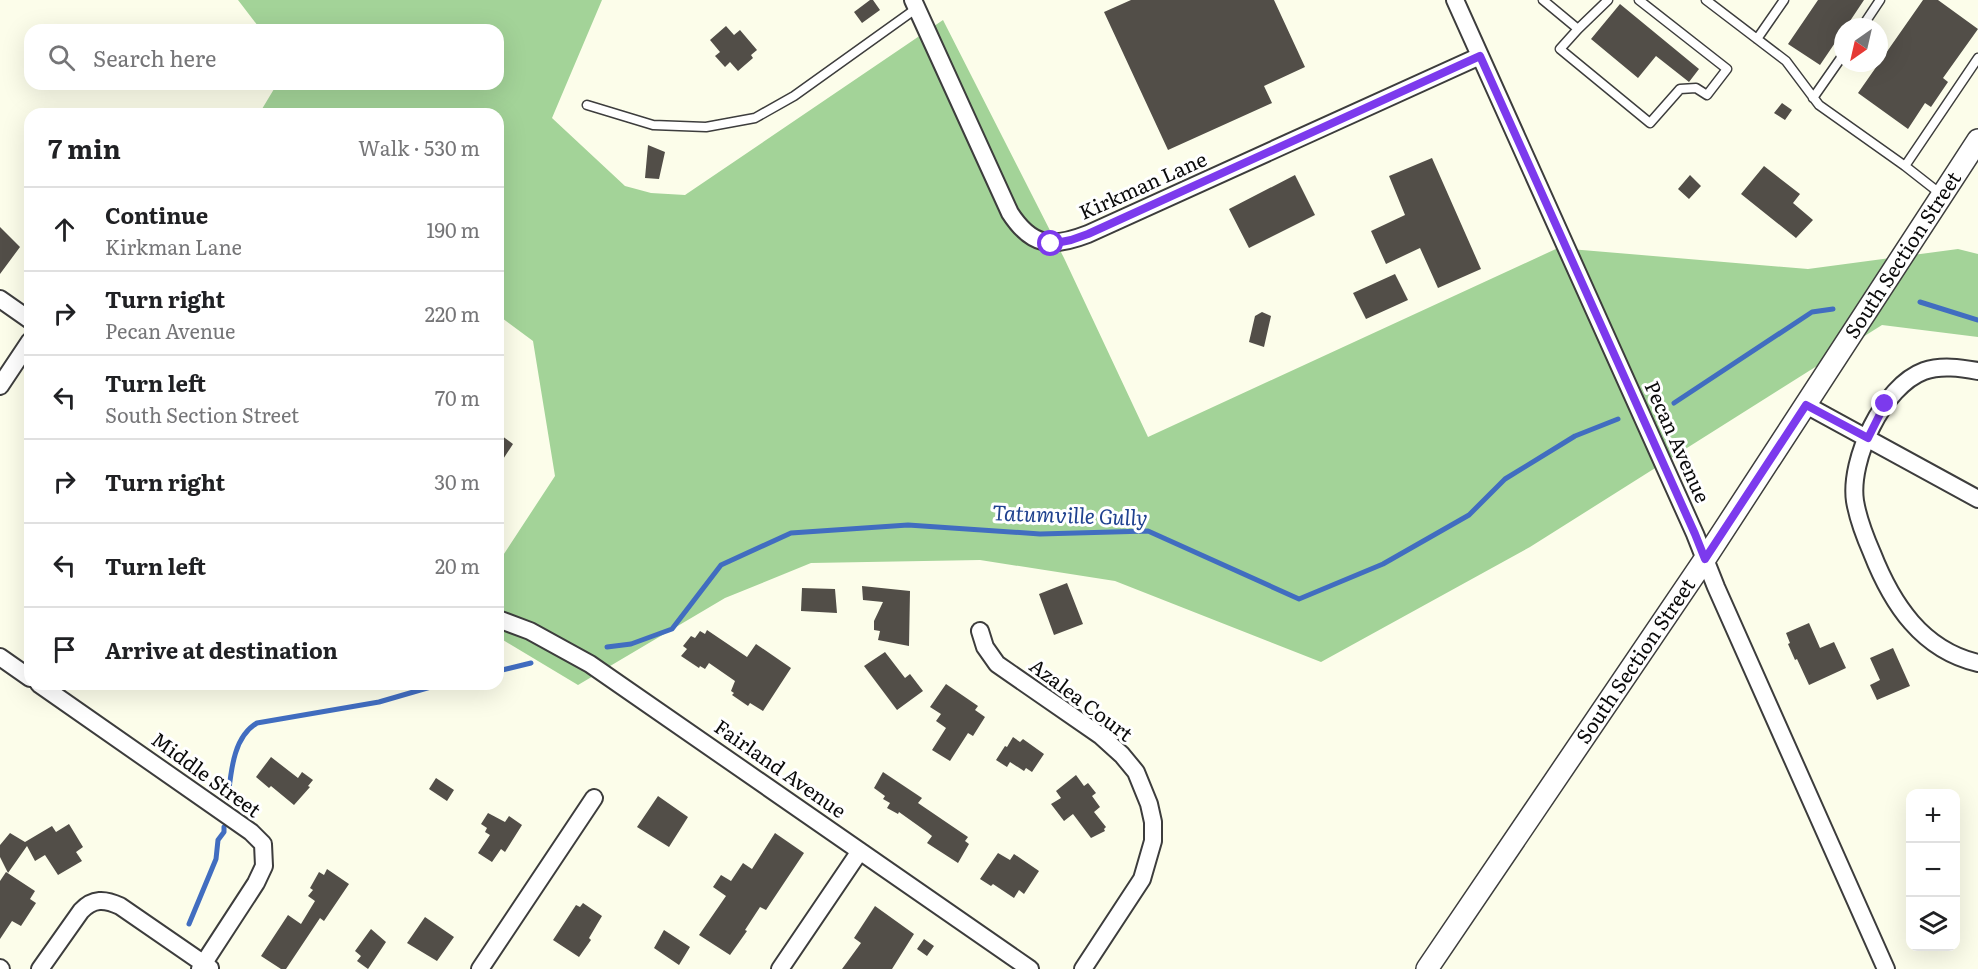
<!DOCTYPE html>
<meta charset="utf-8">
<style>
body{margin:0;font-family:Literata,serif;background:#f2f2f2;color:#202124}
.controls{position:absolute;right:18px;bottom:18px;display:grid;overflow:hidden;border-radius:12px;box-shadow:0 6px 24px #0002}
.controls button{width:54px;height:54px;display:grid;place-items:center;padding:0;border:0;border-bottom:2px solid #e0e0e0;background:#fff;color:#202124;font:30px sans-serif}
.compass{position:absolute;left:1834px;top:18px;width:54px;height:54px;border-radius:50%;background:#fff;box-shadow:0 6px 24px #0002;rotate:214deg}
.stop{position:absolute;width:18px;height:18px;margin:-14px;border:4px solid #7c3aed;border-radius:50%;background:#fff}
.stop.end{background:#7c3aed;border-color:#fff;box-shadow:0 2px 6px #0008}
.list{margin:0;padding:0;list-style:none}
h2{display:flex;justify-content:space-between;align-items:center;height:78px;margin:0;padding:0 24px;font-size:26px}
h2 small{font-size:20px;font-weight:400;color:#757577}
.list li{display:grid;grid-template-columns:39px 1fr auto;gap:18px;align-items:center;box-sizing:border-box;height:84px;padding:0 24px;border-top:2px solid #e0e0e0}
.list b{display:block;font-size:22px;white-space:nowrap}
.list p{margin:0;font-size:20px;white-space:nowrap;color:#757577}
.list em{font-size:20px;font-style:normal;color:#757577}
.icon{flex:none;width:33px;height:33px;fill:none;stroke:currentColor;stroke-width:2;stroke-linecap:round;stroke-linejoin:round}
.map{position:relative;flex:none;width:1978px;height:969px;overflow:hidden}
.search{position:absolute;background:#fff;box-shadow:0 6px 24px #0002;left:24px;top:24px;width:480px;height:66px;display:flex;align-items:center;gap:15px;box-sizing:border-box;padding:0 21px;border-radius:18px;color:#757577;font-size:22px}
.panel{position:absolute;background:#fff;box-shadow:0 6px 24px #0002;left:24px;top:108px;width:480px;height:582px;border-radius:18px}
.map>svg:first-child{display:block}
.forest{fill:#a3d398}
.lines{fill:none;stroke-linecap:round;stroke-linejoin:round}
.stream{stroke:#416dc0;stroke-width:5}
.building{fill:#524e48}
.service-casing{stroke:#3d3d3d;stroke-width:11}
.minor-casing{stroke:#3d3d3d;stroke-width:20}
.tertiary-casing{stroke:#3d3d3d;stroke-width:24}
.service{stroke:#fff;stroke-width:8}
.minor{stroke:#fff;stroke-width:16}
.tertiary{stroke:#fff;stroke-width:21}
.route{stroke:#7c3aed;stroke-width:8}
.labels{text-anchor:middle;stroke-width:6;stroke-linejoin:round;paint-order:stroke}
.street-label{font-size:20px;fill:#0a0a0a;stroke:#fff}
.water-label{font-size:21px;font-style:italic;fill:#20428f;stroke:#fff}
</style>
<div class="map">
<svg width="1978" height="969" viewBox="0 0 1978 969">
<rect width="100%" height="100%" fill="#fcfdea"/>
<path class="forest" d="M238 0H602L552 118 625 186 651 193 685 195 943 20 1064 258 1148 437 1558 248 1808 269 1958 249 1978 254V337L1882 325 1530 547 1321 662 1115 581 980 560 811 563 725 598 578 685 498 637V563L555 476 533 341 498 315V114H259L277 84H498V30H261Z"/>
<g class="lines">
<path class="stream" d="M1920 302 1978 320
M1674 403 1812 312 1833 309
M607 647 631 644 672 629 721 565 791 533 908 525 1040 534 1148 531 1299 599 1383 564 1469 515 1505 479 1575 436 1618 419
M498 671 531 663
M228 798C231 772 233 737 257 723L379 702 441 684
M189 924 216 859 218 840 224 832V827"/>
</g>
<path class="building" d="M870 0H873L880 10 862 23 854 12Z
M1131 0H1274L1305 67 1264 86 1272 103 1168 150 1104 12Z
M1818 0H1864L1846 27H1843V31L1820 65 1788 44Z
M1923 0H1938L1978 29 1943 78 1948 82 1931 107 1925 103 1908 129 1858 93Z
M1620 4 1699 69 1689 82 1656 56 1638 78 1591 39Z
M726 26 734 35 740 30 757 50 751 55 753 58 738 71 730 62 725 67 715 56 720 52 710 40Z
M1782 103 1792 110 1785 120 1774 113Z
M648 145 665 152 659 179 645 178Z
M1432 158 1481 269 1438 288 1420 248 1386 264 1371 231 1405 215 1389 176Z
M1764 166 1800 194 1793 203 1813 220 1796 238 1741 194Z
M1295 175 1315 215 1249 248 1229 209Z
M1690 175 1701 186 1689 199 1678 189Z
M0 227 20 247 0 274Z
M1395 274 1408 300 1366 319 1353 293Z
M1262 312 1271 316 1264 347 1249 342 1255 316Z
M498 433 513 444 498 467Z
M1067 583 1083 624 1054 635 1039 594Z
M862 586 910 591 909 646 878 640 880 631 874 630V621L883 602 863 600Z
M802 588 835 589 837 613 801 611Z
M1809 623 1820 648 1834 642 1846 668 1809 685 1797 659 1795 660 1788 644 1790 643 1786 633Z
M707 630 747 657 756 644 791 668 763 711 750 703 748 706 732 695 734 693 731 691 735 681 709 663 705 669 700 666 699 668 681 656 687 649 683 646 691 636 695 638 700 631 705 634Z
M1893 648 1910 686 1877 700 1870 685 1880 680 1870 658Z
M885 652 905 678 910 674 923 691 897 710 864 666Z
M946 684 978 706 975 710 985 717 973 736 968 733 950 761 932 750 946 728 936 721 941 714 930 707Z
M1013 737 1020 742 1023 739 1044 754 1032 772 1026 768 1024 771 1010 762 1007 767 996 760 1005 746 1007 747Z
M271 757 298 778 302 772 313 780 308 786 310 787 294 805 271 786 269 788 256 777Z
M883 772 922 798 918 803 968 837 965 841 969 844 958 863 927 843 932 836 927 832 899 812 898 814 887 808 890 803 883 799 885 796 874 788Z
M1076 775 1084 786 1088 783 1096 793 1092 796 1100 807 1094 812 1106 827 1104 829 1105 831 1091 838 1073 814 1064 821 1051 804 1061 798 1056 791Z
M436 778 454 790 447 801 429 789Z
M658 796 688 817 669 847 637 827Z
M488 813 505 822 509 816 522 825 505 852 501 849 492 862 478 853 490 835 485 832 487 828 481 824Z
M69 824 83 847 76 852 82 861 58 875 45 855 35 861 27 846 8 873 0 857V845L10 833 25 842 52 826 56 832Z
M775 833 804 853 766 910 760 907 745 930 747 931 730 955 699 935 726 896 713 887 721 875 731 881 743 863 752 869Z
M998 853 1010 860 1014 854 1039 871 1024 894 1019 890 1014 898 993 884 991 886 980 879Z
M327 869 349 884 324 921 320 918 286 969H281L261 956 288 915 301 924 315 901 308 896 313 890 310 888 319 872 324 875Z
M6 872 35 891 30 899 36 903 21 926 12 921 0 939V881Z
M583 903 602 916 589 938 591 940 579 957 553 940 576 905 580 907Z
M875 906 914 934 892 969H842L861 943 854 938Z
M425 917 454 937 437 961 407 943Z
M371 929 386 942 368 969 357 961 361 956 355 951Z
M664 930 690 947 679 965 654 948Z
M924 939 934 946 927 956 917 949Z"/>
<g class="lines">
<defs>
<path id="service" d="M1543 0 1578 29 1560 49 1650 123 1680 89 1696 88 1707 95 1727 69 1639 0
M1706 0 1786 61 1819 105 1905 166 1942 195
M1862 27 1880 0
M1578 29 1608 0
M1757 39 1784 0
M1813 98 1843 55
M587 105 653 125 706 127 755 118 794 96 917 8
M1905 166 1978 58"/>
<path id="minor" d="M913 0 1010 213C1032 247 1052 248 1088 234L1480 56
M1455 0 1695 534 1716 587 1886 969
M0 299 30 320
M1978 371C1961 368 1941 365 1924 371 1883 386 1849 460 1855 501 1858 519 1865 537 1872 553 1892 604 1922 650 1978 663
M0 386 30 341
M1806 405 1978 499
M498 619 530 631 590 664 1030 969
M980 631 985 647 997 664 1101 736 1122 755 1136 772 1149 804 1153 822V841L1142 879 1083 969
M0 657 30 678
M39 684 251 832 263 844 264 866 256 883 200 969
M0 968 1 969
M40 969 81 911C93 898 105 899 120 906L210 968
M480 969 594 798
M780 969 860 851"/>
<g id="tertiary">
<path id="s1" d="M1427 969 1705 559 1978 140"/>
</g>
</defs>
<use href="#service" class="service-casing"/>
<use href="#minor" class="minor-casing"/>
<use href="#tertiary" class="tertiary-casing"/>
<use href="#service" class="service"/>
<use href="#minor" class="minor"/>
<use href="#tertiary" class="tertiary"/>
</g>
<g class="lines">
<path class="route" d="M1051 244 1071 240 1088 234 1480 56 1695 534 1705 559 1806 405 1868 438 1885 404"/>
</g>
<g class="labels">
<g class="street-label">
<text transform="translate(1143 186) rotate(-24)" y="7">Kirkman Lane</text>
<text dy="7" stroke="none"><textPath href="#s1" startOffset="858">South Section Street</textPath></text>
<text transform="translate(1677 442) rotate(66)" y="7">Pecan Avenue</text>
<text dy="7" stroke="none"><textPath href="#s1" startOffset="372">South Section Street</textPath></text>
<text transform="translate(1081 700) rotate(37)" y="7">Azalea Court</text>
<text transform="translate(780 769) rotate(35)" y="7">Fairland Avenue</text>
<text transform="translate(206 775) rotate(36)" y="7">Middle Street</text>
</g>
<g class="water-label">
<text transform="translate(1070 516) rotate(2)" y="7">Tatumville Gully</text>
</g>
</g>
</svg>
<div class="controls">
<button>+</button>
<button>−</button>
<button><svg class="icon" aria-label="layers" viewBox="0 0 24 24"><path d="M12 4l9 5-9 5-9-5zM3 14l9 5 9-5"/></svg></button>
</div>
<svg class="compass" viewBox="-18 -18 36 36"><path d="M0-13l5 13h-10z" fill="#e53935"/><path d="M0 13l5-13h-10z" fill="#757577"/></svg>
<div class="stop" style="left:1051px;top:244px"></div>
<div class="stop end" style="left:1885px;top:404px"></div>
<div class="search"><svg class="icon" aria-label="search" viewBox="0 0 24 24"><circle cx="10" cy="10" r="6"/><path d="M15 15l6 6"/></svg>Search here</div>
<section class="panel">
<h2>7 min<small>Walk · 530 m</small></h2>
<ul class="list">
<li><svg class="icon" aria-label="ahead" viewBox="0 0 24 24"><path d="M12 20V5M6 11l6-6 6 6"/></svg><div><b>Continue</b><p>Kirkman Lane</p></div><em>190 m</em></li>
<li><svg class="icon" aria-label="right" viewBox="0 0 24 24"><path d="M7 20v-9h11M14 6l5 5-5 5"/></svg><div><b>Turn right</b><p>Pecan Avenue</p></div><em>220 m</em></li>
<li><svg class="icon" aria-label="left" viewBox="0 0 24 24"><path d="M17 20v-9H6M10 6l-5 5 5 5"/></svg><div><b>Turn left</b><p>South Section Street</p></div><em>70 m</em></li>
<li><svg class="icon" aria-label="right" viewBox="0 0 24 24"><path d="M7 20v-9h11M14 6l5 5-5 5"/></svg><div><b>Turn right</b></div><em>30 m</em></li>
<li><svg class="icon" aria-label="left" viewBox="0 0 24 24"><path d="M17 20v-9H6M10 6l-5 5 5 5"/></svg><div><b>Turn left</b></div><em>20 m</em></li>
<li><svg class="icon" aria-label="arrive" viewBox="0 0 24 24"><path d="M6 21V4h12l-3 4 3 4H6"/></svg><div><b>Arrive at destination</b></div></li>
</ul>
</section>
</div>
